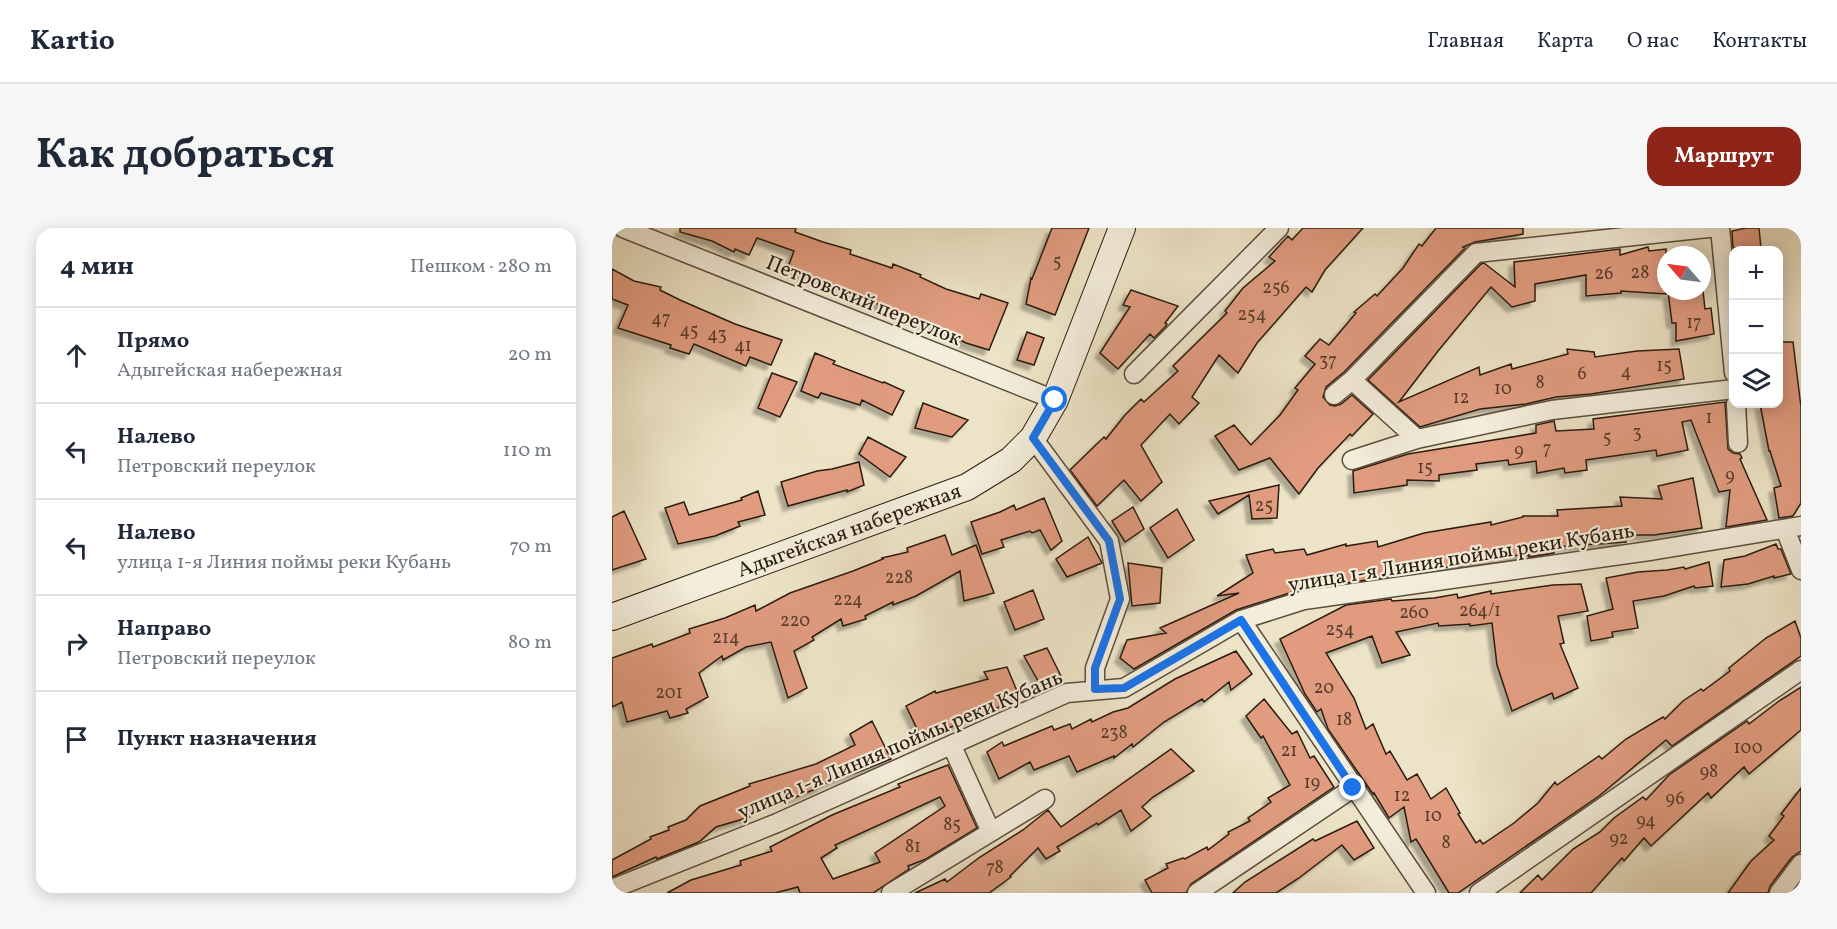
<!DOCTYPE html>
<html lang="ru">
<meta charset="utf-8">
<style>
body{margin:0;font-family:Vollkorn,serif;background:#f6f6f7;color:#1f2937}
.controls{position:absolute;right:18px;top:18px;display:grid;overflow:hidden;border-radius:12px;box-shadow:0 3px 15px #0003}
.controls button{width:54px;height:54px;display:grid;place-items:center;padding:0;border:0;border-bottom:2px solid #e0e1e3;background:#fff;color:#1f2937;font:30px sans-serif}
.compass{position:absolute;left:1045px;top:18px;width:54px;height:54px;border-radius:50%;background:#fff;box-shadow:0 3px 15px #0003;rotate:298deg}
.stop{position:absolute;width:18px;height:18px;margin:-14px;border:4px solid #1a73e8;border-radius:50%;background:#fff}
.stop.end{background:#1a73e8;border-color:#fff;box-shadow:0 2px 6px #0008}
.list{margin:0;padding:0;list-style:none}
h2{display:flex;justify-content:space-between;align-items:center;height:78px;margin:0;padding:0 24px;font-size:26px}
h2 small{font-size:20px;font-weight:400;color:#747a83}
.list li{display:grid;grid-template-columns:39px 1fr auto;gap:18px;align-items:center;box-sizing:border-box;height:96px;padding:0 24px;border-top:2px solid #e0e1e3}
.list b{display:block;font-size:22px;white-space:nowrap}
.list p{margin:0;font-size:20px;white-space:nowrap;color:#747a83}
.list em{font-size:20px;font-style:normal;color:#747a83}
.icon{flex:none;width:33px;height:33px;fill:none;stroke:currentColor;stroke-width:2;stroke-linecap:round;stroke-linejoin:round}
.map{position:relative;flex:none;width:1189px;height:665px;overflow:hidden;border-radius:18px}
header{display:flex;align-items:center;gap:36px;box-sizing:border-box;height:84px;padding:0 30px;background:#fff;border-bottom:2px solid #e0e1e3}
header strong{font-size:28px}
nav{display:flex;gap:33px;margin-inline-start:auto;font-size:21px}
.intro{display:flex;align-items:center;justify-content:space-between;box-sizing:border-box;height:144px;padding:0 36px}
h1{margin:0;font-size:42px}
.button{padding:15px 27px;border-radius:18px;background:#8f2418;color:#fff;font-size:21px;font-weight:700}
main{display:flex;gap:36px;padding:0 36px}
aside{flex:1;background:#fff;border-radius:18px;box-shadow:0 3px 15px #0003}
.map>svg:first-child{display:block}
.building{fill:#e19c80;stroke:#2b1c0f;stroke-width:1.5;fill-rule:evenodd;filter:url(#shadow)}
.lines{fill:none;stroke-linecap:round;stroke-linejoin:round}
.street-casing{stroke:#5c4e3d;stroke-width:21}
.secondary-casing{stroke:#2b1c0f;stroke-width:28}
.street{stroke:#f3eddb;stroke-width:18}
.secondary{stroke:#f3eddb;stroke-width:26}
.route{stroke:#1a73e8;stroke-width:8}
.labels{text-anchor:middle;stroke-width:4.5;stroke-linejoin:round;paint-order:stroke}
.number-label{font-size:18px;fill:#583c2b}
.street-label{font-size:21px;fill:#2b1c0f;stroke:#f3eddb}
</style>
<header>
<strong>Kartio</strong>
<nav><a>Главная</a><a>Карта</a><a>О нас</a><a>Контакты</a></nav>
</header>
<div class="intro"><h1>Как добраться</h1><a class="button">Маршрут</a></div>
<main>
<aside>
<h2>4 мин<small>Пешком · 280 m</small></h2>
<ul class="list">
<li><svg class="icon" aria-label="ahead" viewBox="0 0 24 24"><path d="M12 20V5M6 11l6-6 6 6"/></svg><div><b>Прямо</b><p>Адыгейская набережная</p></div><em>20 m</em></li>
<li><svg class="icon" aria-label="left" viewBox="0 0 24 24"><path d="M17 20v-9H6M10 6l-5 5 5 5"/></svg><div><b>Налево</b><p>Петровский переулок</p></div><em>110 m</em></li>
<li><svg class="icon" aria-label="left" viewBox="0 0 24 24"><path d="M17 20v-9H6M10 6l-5 5 5 5"/></svg><div><b>Налево</b><p>улица 1-я Линия поймы реки Кубань</p></div><em>70 m</em></li>
<li><svg class="icon" aria-label="right" viewBox="0 0 24 24"><path d="M7 20v-9h11M14 6l5 5-5 5"/></svg><div><b>Направо</b><p>Петровский переулок</p></div><em>80 m</em></li>
<li><svg class="icon" aria-label="arrive" viewBox="0 0 24 24"><path d="M6 21V4h12l-3 4 3 4H6"/></svg><div><b>Пункт назначения</b></div></li>
</ul>
</aside>
<div class="map">
<svg width="1189" height="665" viewBox="0 0 1189 665">
<defs>
<filter id="shadow"><feDropShadow dx="-5" dy="5" stdDeviation="1.5" flood-color="#0004"/></filter>
</defs>
<rect width="100%" height="100%" fill="#ede4c7"/>
<filter id="stains"><feTurbulence type="fractalNoise" baseFrequency=".00333" numOctaves="4"/><feColorMatrix values="0 0 0 0 .2 0 0 0 0 .09 0 0 0 0 .02 0 0 0 .5 -.17"/></filter>
<radialGradient id="worn" r=".72"><stop offset=".6" stop-color="#630" stop-opacity="0"/><stop offset="1" stop-color="#630" stop-opacity=".3"/></radialGradient>
<path class="building" d="M68 0H184L183 4 211 14 239 22 238 26 280 40 281 36 309 47 308 49 334 61 367 71 369 66 396 75 377 122 354 115 318 97V99L259 73 235 65 236 63 175 42 182 23 145 10 137 27 123 21 122 24 100 13 68 4Z
M440 0H477L443 87 414 76 419 50 420 51Z
M691 0H751L713 42 700 64 694 59 645 115 626 145 607 127 580 169 587 175 567 196 558 186 529 217 550 254 529 273 512 252 485 278 458 242 492 209 494 211 513 187 529 171 532 174 566 143 561 138 615 85 613 83 631 60 663 33 657 29 676 8 680 12Z
M824 0H911V6L863 14 851 19 853 20 732 144 714 159 711 169 718 177 723 178 729 176 740 167 761 186 740 208 738 206 706 240 687 266 658 230 627 242 603 208 622 197 639 217 668 187 686 162 683 160 703 136 693 128 708 111 717 117 744 85 742 84 763 66 765 68 791 40 807 16 810 18Z
M1134 0H1147L1149 20H1121L1120 3Z
M1036 19 1037 23 1054 21V66L1009 63V65L974 68V47L923 56V73L900 79 879 59 826 123 787 174 867 139 868 147 899 136 900 141 956 126 955 121 982 124 983 129 1025 123 1067 121 1072 151 979 166 944 169 914 176 868 181 808 199 756 152 869 36 872 35 903 59 902 34 1008 21V27Z
M0 41 22 53 49 59 48 62 68 72 123 96 170 112 159 137 138 129 134 138 82 116 77 126 58 120 59 117 6 100 16 77 0 71Z
M519 62 566 78 553 95 555 96 553 99 542 110 538 106 506 141 488 125 518 79 511 77Z
M1056 63H1091L1093 81 1099 80 1102 106 1064 113V95H1060Z
M415 104 432 110 422 137 405 132Z
M1167 114H1181L1189 179V275L1181 288 1167 290 1162 260 1169 258 1158 223H1157L1148 176H1167Z
M203 125 223 133 221 136 271 155 272 154 292 163 280 187 250 172 248 177 209 165 206 170 189 163Z
M160 145 185 154 168 189 146 180Z
M1113 174 1116 221 1121 225 1128 226 1130 230 1128 231 1155 292 1114 299 1118 262 1107 264 1079 192 1070 194 1076 222 1045 228 1044 222 974 232 975 242 953 245 952 240 925 245 924 233 897 237 896 232 864 236 865 242 827 247V253L795 252V257L742 265 741 243 796 226 924 205V197L942 193 944 203 982 201 981 191Z
M311 175 356 192 340 209 303 200Z
M256 209 294 229 278 249 247 226Z
M247 234 252 257 235 264V262L176 278 169 254 205 243 220 241Z
M1081 250 1090 300 1042 307H1012L1014 314 942 319V325L917 329V327L885 328 886 331 849 336V338L820 340 791 347 690 361 624 382 522 441 508 430 515 412 554 405 548 400 627 365 605 368 641 345 634 327 661 321 663 325 692 321 695 327 734 316V318L765 313 766 319 812 305 879 294V297L911 289V288H946L945 282 1010 278 1008 269 1050 271 1046 258Z
M667 257 665 290 640 291 637 267 606 286 597 273Z
M146 263 153 287 126 294 128 298 103 308 66 316 53 280 72 274 77 287 130 272 129 270Z
M432 270 450 313 439 322 428 302 420 305 418 303 389 312 392 319 370 326 359 294 388 284 402 277 404 282Z
M521 279 532 301 513 314 500 293Z
M565 281 582 312 556 330 538 300Z
M12 283 34 331 0 342V289Z
M333 307 340 327 364 317 382 365 352 373 348 343 304 368 281 377V374L253 388 254 391 231 398 229 391 200 409 202 412 182 423 195 460 176 470 159 414 134 419 111 432 110 428 87 445 96 469 74 481 76 485 58 490 55 483 15 494 10 474 0 479V430L40 416 41 419 78 405 77 401 113 390 143 377 144 383 178 365 241 343 271 331 270 330 296 324 295 320Z
M476 309 490 335 455 349 444 331Z
M1164 316 1166 321H1169L1179 346 1162 350V348L1136 356 1109 359 1112 332 1133 328Z
M1097 334 1101 358 1083 360 1082 358 1052 368 1021 373 1026 400 1000 404 1001 409 979 413 975 388 1001 381 994 350 1026 344 1055 342 1072 339 1073 341Z
M516 335 550 340 548 375 520 378Z
M969 356 976 383 946 388 952 415 948 416 966 460 942 471 940 465 900 483 885 437 880 395 858 398V396L827 398 826 395 784 404 798 427 770 435 760 408 714 425 742 470 754 501 761 496 774 526 778 523 795 552 805 546 819 571 834 560 848 585 846 586 864 615 868 612 871 616 902 595 926 575 943 554 945 557 987 528 990 531 1014 511 1051 489 1053 491 1071 473 1089 461 1091 463 1118 443 1117 440 1154 410 1183 393 1189 410V428L1060 518 1054 512 987 568 846 665H837L804 611 799 614 792 579 777 590 762 565 761 566 716 501 709 481 705 484 693 466 668 411 734 377 779 371 780 373 822 370 845 366 846 370 879 363V366L941 357Z
M421 362 432 391 403 402 392 374Z
M435 420 450 450 429 458 412 428Z
M624 423 640 446 619 462 617 454 592 474 590 471 552 494 521 519 520 516 502 530V528L465 544 457 528 422 542 418 534 387 551 375 524 390 514 392 518 440 498 442 502 458 496 460 501 479 491 480 494 501 484 516 480 563 451Z
M395 439 407 468 390 478 310 511 294 478 323 463 324 465 376 451 372 444Z
M1189 459V502L1137 546 1132 539 1099 570 1096 565 1039 618 1032 610 1012 633 1010 630 979 665H908L926 647 930 652 961 621 988 604 1002 590 1031 569 1034 572 1057 547 1135 493 1137 496 1167 473Z
M652 471 680 506 685 503 698 530 702 528 722 559 579 656 574 665H540L533 652 556 640 554 636 571 630 573 631 595 619 596 622 617 606 616 604 638 593 636 590 659 574 656 570 678 557 651 508 649 510 634 488Z
M260 493 279 531 246 544 211 556V558L179 571 177 568 136 584 138 589 104 599 87 614 45 631 44 629 0 649V632L39 611 38 609 57 602 56 599 74 592 88 578 138 558 137 556 204 536 243 517 238 506Z
M559 521 582 543 541 569 530 579 539 588 519 603 509 582 486 597 485 595 445 619 448 623 434 631 426 620 398 648 399 649 377 665H303L333 651 335 654 368 629 411 602 436 582 449 599Z
M336 537 365 600 314 631 296 638 297 641 261 665H188L186 659 163 665H55L79 652 129 637 128 633 160 623 158 619 220 587 288 559 286 556ZM328 569 333 578 263 625 268 634 221 651 209 630 225 620 223 617Z
M1189 560V623L1180 629 1158 658 1156 665H1116L1139 633 1162 612 1157 608 1172 588 1169 586Z
M745 593 762 620 742 632 730 617 687 650 664 665H621L633 654 701 611 703 613Z"/>
<g class="lines">
<defs>
<path id="street" d="M11 0 443 172
M1108 0 1122 145
M522 146 667 0
M740 152 805 211
M722 167 740 152 864 25 1096 0
M1124 176 1126 215
M421 210 497 313 508 371 483 440V461
M740 232 805 211 940 182 1122 161
M1173 301 1189 342
M629 392 814 665
M340 518 379 604
M0 661 165 595 455 465 512 460 629 392 692 372 1037 323 1189 298
M279 665 433 571
M585 665 741 560
M867 665 1189 442
M1167 665 1189 636"/>
<path id="secondary" d="M0 389 355 259 399 232 421 210 443 172 510 0"/>
</defs>
<use href="#street" class="street-casing"/>
<use href="#secondary" class="secondary-casing"/>
<use href="#street" class="street"/>
<use href="#secondary" class="secondary"/>
</g>
<g class="lines">
<path class="route" d="M443 172 421 210 497 313 508 371 483 440V461L512 460 629 392 741 560"/>
</g>
<g class="labels">
<g class="number-label">
<text x="445" y="39">5</text>
<text x="1028" y="50">28</text>
<text x="992" y="51">26</text>
<text x="664" y="65">256</text>
<text x="640" y="92">254</text>
<text x="49" y="96">47</text>
<text x="1082" y="100">17</text>
<text x="77" y="108">45</text>
<text x="105" y="112">43</text>
<text x="131" y="123">41</text>
<text x="716" y="138">37</text>
<text x="1052" y="143">15</text>
<text x="1014" y="149">4</text>
<text x="970" y="151">6</text>
<text x="928" y="160">8</text>
<text x="891" y="166">10</text>
<text x="849" y="175">12</text>
<text x="1097" y="195">1</text>
<text x="1025" y="210">3</text>
<text x="995" y="215">5</text>
<text x="935" y="226">7</text>
<text x="907" y="228">9</text>
<text x="813" y="245">15</text>
<text x="1118" y="253">9</text>
<text x="652" y="283">25</text>
<text x="287" y="355">228</text>
<text x="236" y="377">224</text>
<text x="868" y="388">264/1</text>
<text x="802" y="390">260</text>
<text x="183" y="398">220</text>
<text x="728" y="407">254</text>
<text x="114" y="415">214</text>
<text x="712" y="465">20</text>
<text x="57" y="470">201</text>
<text x="732" y="497">18</text>
<text x="502" y="510">238</text>
<text x="1136" y="525">100</text>
<text x="677" y="528">21</text>
<text x="1097" y="549">98</text>
<text x="700" y="560">19</text>
<text x="790" y="573">12</text>
<text x="1063" y="576">96</text>
<text x="821" y="593">10</text>
<text x="1034" y="598">94</text>
<text x="340" y="602">85</text>
<text x="1007" y="616">92</text>
<text x="834" y="620">8</text>
<text x="301" y="624">81</text>
<text x="383" y="645">78</text>
</g>
<g class="street-label">
<text transform="translate(252 72) rotate(22)" y="7">Петровский переулок</text>
<text transform="translate(237 302) rotate(-20)" y="7">Адыгейская набережная</text>
<text transform="translate(849 329) rotate(-9)" y="7">улица 1-я Линия поймы реки Кубань</text>
<text transform="translate(288 516) rotate(-23)" y="7">улица 1-я Линия поймы реки Кубань</text>
</g>
</g>
<rect width="100%" height="100%" filter="url(#stains)"/>
<rect width="100%" height="100%" fill="url(#worn)"/>
</svg>
<div class="controls">
<button>+</button>
<button>−</button>
<button><svg class="icon" aria-label="layers" viewBox="0 0 24 24"><path d="M12 4l9 5-9 5-9-5zM3 14l9 5 9-5"/></svg></button>
</div>
<svg class="compass" viewBox="-18 -18 36 36"><path d="M0-13l5 13h-10z" fill="#e53935"/><path d="M0 13l5-13h-10z" fill="#747a83"/></svg>
<div class="stop" style="left:443px;top:172px"></div>
<div class="stop end" style="left:741px;top:560px"></div>
</div>
</main>
